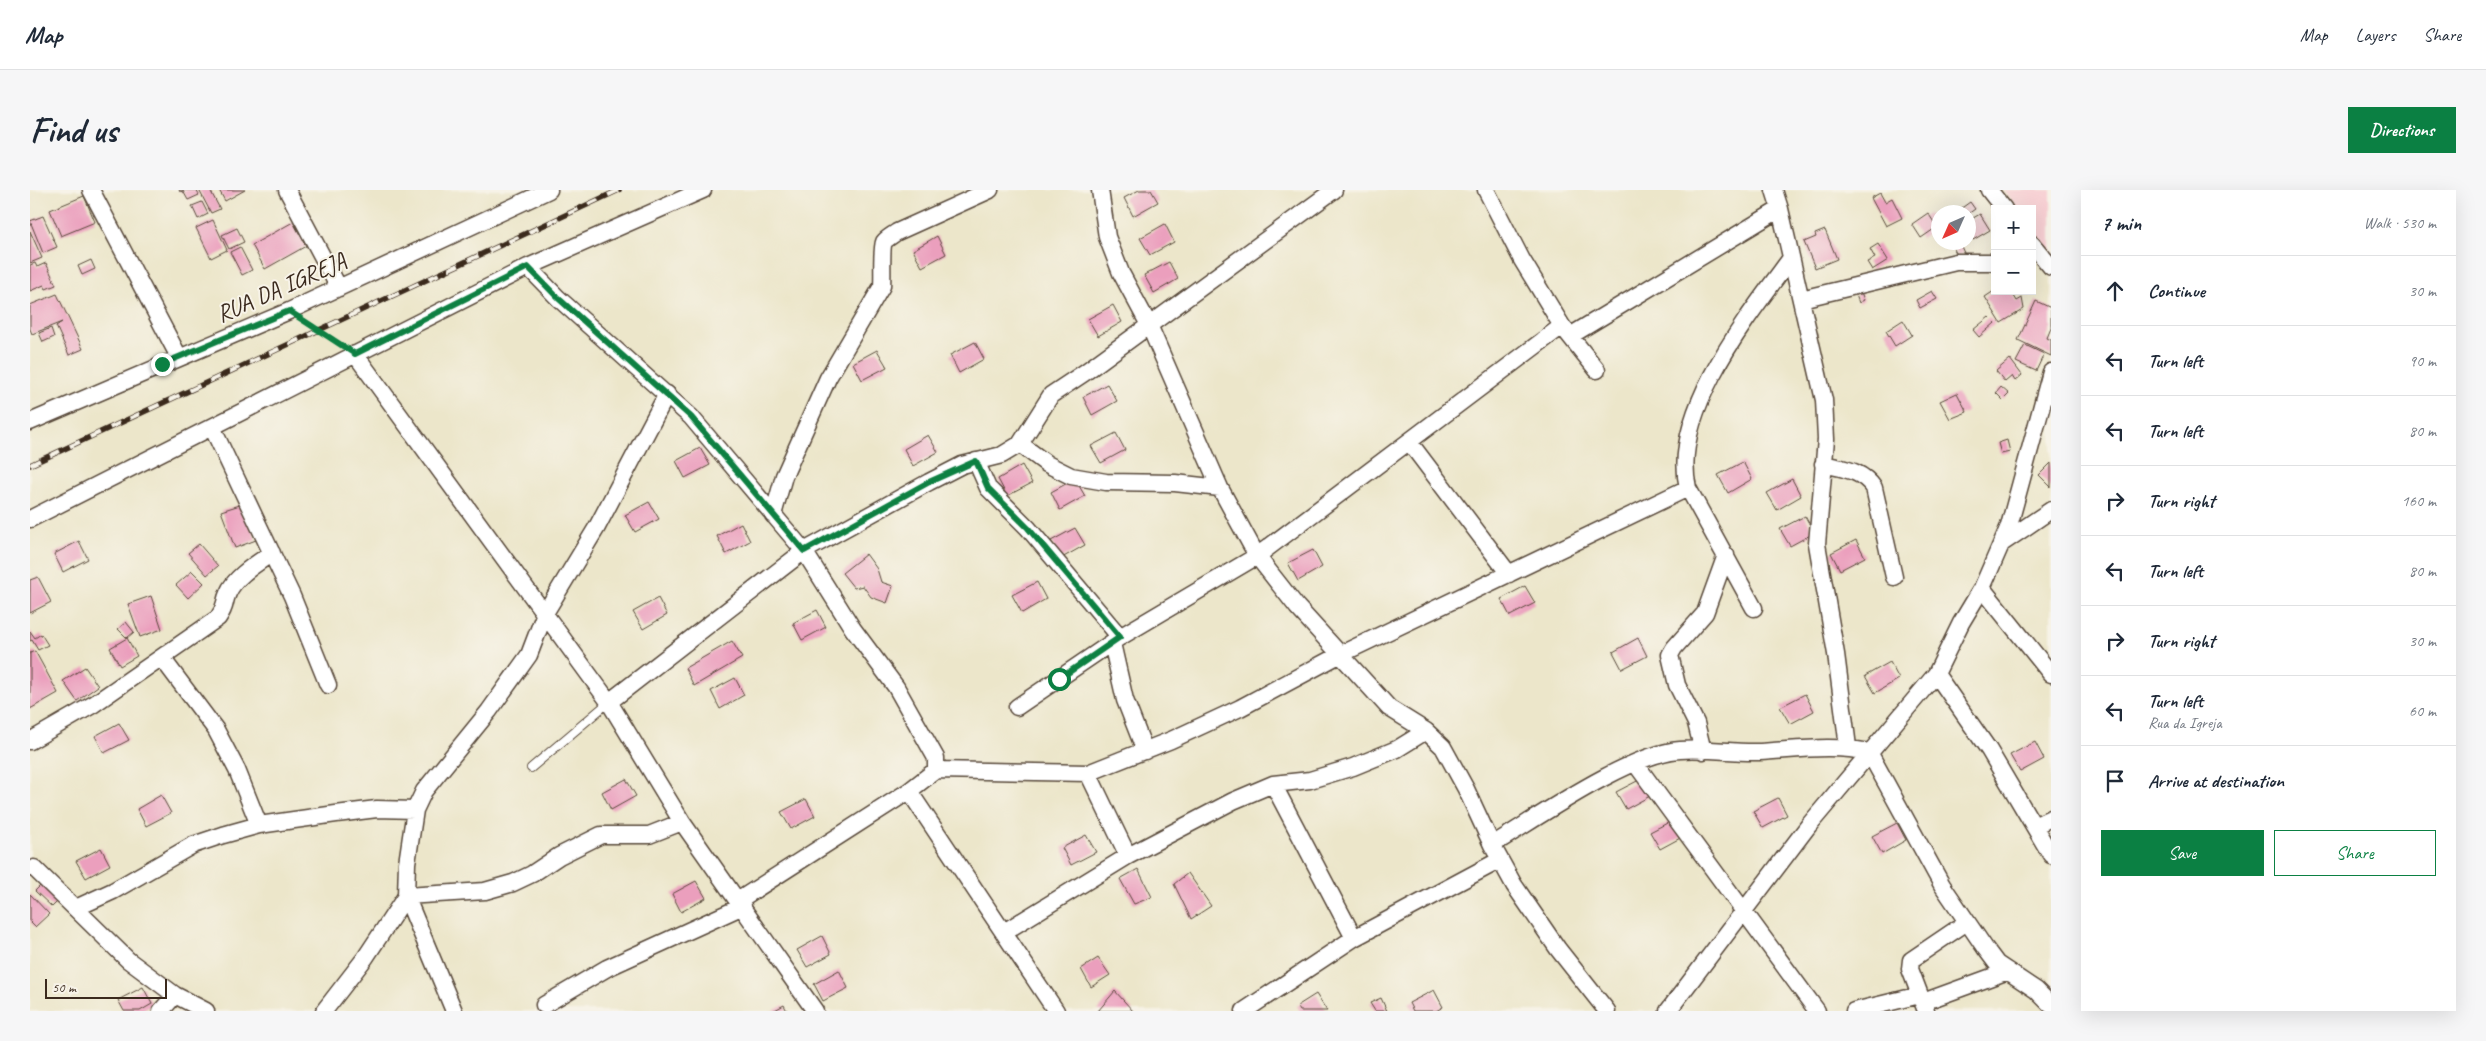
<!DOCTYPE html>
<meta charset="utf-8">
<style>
body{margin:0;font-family:Caveat,sans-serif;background:#f6f6f7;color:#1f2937}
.controls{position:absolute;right:15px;top:15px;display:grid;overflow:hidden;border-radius:0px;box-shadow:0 5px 20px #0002}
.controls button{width:45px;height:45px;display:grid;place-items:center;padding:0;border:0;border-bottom:1px solid #e0e1e3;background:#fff;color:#1f2937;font:25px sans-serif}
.compass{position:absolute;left:1901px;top:15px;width:45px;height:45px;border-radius:50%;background:#fff;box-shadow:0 5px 20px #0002;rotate:225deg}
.scale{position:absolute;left:15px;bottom:12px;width:122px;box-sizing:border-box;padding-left:5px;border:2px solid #3b2a1e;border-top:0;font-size:14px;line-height:18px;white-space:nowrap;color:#3b2a1e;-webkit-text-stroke:4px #f7f3e8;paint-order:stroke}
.stop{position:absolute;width:15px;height:15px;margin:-11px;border:4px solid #0b8043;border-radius:50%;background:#fff}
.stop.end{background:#0b8043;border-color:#fff;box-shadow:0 1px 5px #0008}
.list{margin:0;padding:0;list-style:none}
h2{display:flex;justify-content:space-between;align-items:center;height:65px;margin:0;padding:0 20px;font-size:21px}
h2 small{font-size:16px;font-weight:400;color:#747a83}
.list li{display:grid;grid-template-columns:32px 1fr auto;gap:15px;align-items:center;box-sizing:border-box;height:70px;padding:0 20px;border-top:1px solid #e0e1e3}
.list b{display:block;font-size:19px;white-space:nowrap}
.list p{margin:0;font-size:16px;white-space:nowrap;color:#747a83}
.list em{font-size:16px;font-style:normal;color:#747a83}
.actions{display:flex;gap:10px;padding:15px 20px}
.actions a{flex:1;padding:11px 0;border:1px solid #0b8043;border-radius:0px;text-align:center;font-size:18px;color:#0b8043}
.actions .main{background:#0b8043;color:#fff}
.icon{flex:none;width:28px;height:28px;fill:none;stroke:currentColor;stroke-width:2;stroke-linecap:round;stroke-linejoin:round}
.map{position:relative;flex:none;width:2021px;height:821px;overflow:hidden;border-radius:0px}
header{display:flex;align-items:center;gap:30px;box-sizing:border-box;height:70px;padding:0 25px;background:#fff;border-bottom:1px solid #e0e1e3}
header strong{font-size:24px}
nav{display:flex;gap:28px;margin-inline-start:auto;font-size:18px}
.intro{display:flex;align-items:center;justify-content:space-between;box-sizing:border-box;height:120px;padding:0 30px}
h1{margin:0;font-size:35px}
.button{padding:12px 22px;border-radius:0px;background:#0b8043;color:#fff;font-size:18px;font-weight:700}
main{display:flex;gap:30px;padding:0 30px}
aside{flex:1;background:#fff;border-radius:0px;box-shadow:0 5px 20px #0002}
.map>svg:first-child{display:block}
.built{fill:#f7cfd3}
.building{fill:#eb9fbd}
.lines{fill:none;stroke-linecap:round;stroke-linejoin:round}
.service-casing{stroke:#564638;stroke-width:10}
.minor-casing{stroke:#564638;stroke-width:19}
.path{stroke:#564638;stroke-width:3;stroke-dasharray:4 4;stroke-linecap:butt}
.service{stroke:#fff;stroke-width:8}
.minor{stroke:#fff;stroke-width:16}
.rail-casing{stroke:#3b2a1e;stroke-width:5.5}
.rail{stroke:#f7f3e8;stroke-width:4;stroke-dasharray:11;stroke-linecap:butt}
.route{stroke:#0b8043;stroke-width:6}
.labels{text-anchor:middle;stroke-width:4;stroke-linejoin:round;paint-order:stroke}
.street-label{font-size:24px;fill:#3b2a1e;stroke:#f7f3e8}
</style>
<header>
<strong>Map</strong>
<nav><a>Map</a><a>Layers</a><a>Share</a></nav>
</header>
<div class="intro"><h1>Find us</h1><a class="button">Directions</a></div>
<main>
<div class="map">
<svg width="2021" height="821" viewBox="0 0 2021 821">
<rect width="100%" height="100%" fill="#f7f3e8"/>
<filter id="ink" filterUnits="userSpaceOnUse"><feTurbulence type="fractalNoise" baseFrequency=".02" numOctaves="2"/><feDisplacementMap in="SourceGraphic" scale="10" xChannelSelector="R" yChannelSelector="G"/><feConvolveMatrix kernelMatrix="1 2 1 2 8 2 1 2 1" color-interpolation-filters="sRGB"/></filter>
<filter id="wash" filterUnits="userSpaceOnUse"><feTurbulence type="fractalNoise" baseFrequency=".0096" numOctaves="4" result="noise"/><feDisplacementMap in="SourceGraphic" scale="20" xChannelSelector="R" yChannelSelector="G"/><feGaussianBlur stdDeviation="1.12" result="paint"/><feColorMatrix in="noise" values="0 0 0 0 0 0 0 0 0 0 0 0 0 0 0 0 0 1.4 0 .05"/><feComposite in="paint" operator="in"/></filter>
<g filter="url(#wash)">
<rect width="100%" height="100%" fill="#ece6ca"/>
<path class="built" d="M1974 0H2021V62L2002 38V19H1988Z"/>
<g id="blocks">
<path class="building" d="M149 0H166L169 5 158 10 153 1 150 2Z
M169 0H180L190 19 181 23Z
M189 0H215L195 11Z
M1109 0H1121L1128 12 1103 26 1094 8Z
M1850 3 1855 12 1862 8 1872 28 1856 36 1841 8Z
M54 6 65 32 31 46 20 20Z
M172 12 178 24 168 29 162 16Z
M1940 12 1945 19 1938 24 1926 22Z
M1898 23 1907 37 1891 48 1882 34Z
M1950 24 1960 40 1943 50 1938 42V31Z
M13 26 27 57 13 63 0 31Z
M183 30 197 60 181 68 166 38Z
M263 32 276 56 235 79 222 55Z
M1135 34 1144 52 1120 65 1110 48Z
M207 38 214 52 199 59 192 45Z
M1795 40 1807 69 1785 78 1774 52 1786 47 1785 44Z
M0 41 12 68 0 73Z
M907 46 916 64 892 77 883 60Z
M1924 52H1929L1934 63 1927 65 1922 55Z
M1848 54 1858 70 1842 80 1837 72 1845 68 1840 59Z
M210 57 222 80 212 85 200 62Z
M61 70 65 79 52 85 48 76Z
M1139 72 1148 89 1124 103 1114 85Z
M5 73 7 77 16 73 26 95 16 99 14 95 0 101V75Z
M1902 101 1907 109 1890 118 1886 110Z
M1964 101H1981L1987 111 1992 108 1994 119 1971 133 1955 107Z
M1831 102 1834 110 1829 113 1826 105Z
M27 104 53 159 39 165 26 136 32 132 2 144 0 139V115Z
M2006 111 2021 118V138L2017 148 2021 150V166L1988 150Z
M1083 115 1092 132 1068 146 1058 129Z
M1959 127 1965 133 1949 147 1943 140Z
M1873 130 1882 145 1865 156 1856 141Z
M21 138 24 147 13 152 9 143Z
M945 152 954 169 929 183 920 165Z
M1995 155 2014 164 2006 181 1986 172Z
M847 160 857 177 832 190 823 173Z
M1980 169 1992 185 1985 191 1982 186 1975 192 1966 181Z
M1077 194 1087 211 1062 225 1053 207Z
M1971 197 1979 204 1973 210 1966 203Z
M1927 203 1937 222 1920 229 1910 211Z
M1086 243 1095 260 1071 273 1061 256Z
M898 245 908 262 883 276 874 259Z
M1977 250 1980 262 1971 264 1968 253Z
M670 258 680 275 655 288 646 271Z
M1713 272 1722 289 1698 303 1688 285Z
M2021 273V297L2009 285Z
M992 275 1002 293 977 306 968 289Z
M1045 289 1055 306 1030 320 1021 302Z
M1762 289 1771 306 1747 320 1737 303Z
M619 312 629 329 605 342 595 325Z
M213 314 226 350 205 358 191 321Z
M1775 326 1784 343 1760 356 1750 339Z
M711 333 720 351 696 364 687 346Z
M1045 338 1055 355 1030 369 1021 351Z
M1826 350 1835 367 1810 380 1801 363Z
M49 351 58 369 33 382 24 364Z
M169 354 188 376 177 385 158 363Z
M1283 360 1292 377 1268 391 1258 373Z
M836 364 847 379 851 392 863 396 857 413 841 407 833 396 824 398 812 383Z
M162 381 174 393 158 408 146 395Z
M8 387 21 412 0 423V390Z
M1007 392 1016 409 992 423 982 405Z
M1495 396 1505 413 1480 426 1471 409Z
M121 406 132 439 110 447 98 414Z
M628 408 637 425 613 439 603 422Z
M787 420 796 437 772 450 763 433Z
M96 432 104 442 97 448 88 439Z
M0 441 5 448 11 444 18 455 8 460 2 450 0 451Z
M97 448 107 466 90 476 80 458Z
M1608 448 1617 466 1592 479 1583 462Z
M702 451 712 468 664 496 655 478Z
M5 461 28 503 0 519V463Z
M1860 472 1869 489 1845 503 1835 486Z
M55 477 68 496 47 511 33 491Z
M705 488 714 505 690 519 681 501Z
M1775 504 1784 521 1760 534 1750 517Z
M89 533 99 550 74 563 65 546Z
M2005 552 2014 569 1990 582 1980 565Z
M596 589 606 606 581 620 572 602Z
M1611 589 1620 606 1596 619 1586 602Z
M131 605 141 623 116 636 107 619Z
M1748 608 1757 625 1733 638 1723 621Z
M776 609 785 626 761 639 751 622Z
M1645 629 1654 646 1630 659 1620 642Z
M1867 633 1876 650 1852 664 1842 646Z
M1056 645 1066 662 1041 675 1032 658Z
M71 658 80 675 56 688 46 671Z
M1108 679 1122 707 1104 714 1090 689Z
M1158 683 1181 716 1161 729 1144 694Z
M666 691 676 708 651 722 642 704Z
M14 692 31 708 22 717 5 701Z
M0 704 19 724 5 737 0 732Z
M792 746 801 764 777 777 767 760Z
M1068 768 1080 785 1061 797 1051 779Z
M809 780 818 798 793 811 784 794Z
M113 797 122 814 110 821H94L88 810Z
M1404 800 1413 817 1406 821H1383L1379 813Z
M1085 801 1103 821H1068Z
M1286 804 1297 821H1270L1267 816Z
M1351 808 1357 821H1345L1340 813Z
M754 815 757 821H743Z"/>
</g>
</g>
<g filter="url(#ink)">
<use href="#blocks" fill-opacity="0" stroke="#564638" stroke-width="1"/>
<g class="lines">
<defs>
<path id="service" d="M501 578 579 512"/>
<path id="minor" d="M61 0 149 167
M257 0 309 98
M1070 0 1077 47 1091 83 1119 135 1190 298 1227 366 1267 417 1359 518 1396 541 1413 557 1436 599 1462 655 1484 695 1528 759 1577 821
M1456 0 1492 70 1532 136 1567 180
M1744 0 1750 19 1794 210 1796 249 1787 354 1806 464 1818 557
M1959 0 1974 19
M2002 54 2021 77
M498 77 528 108 661 227 774 361 823 439 866 497 906 568V580L879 601 1026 821
M1771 109 1926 72H1965
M1540 146 1750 19
M325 164 579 512 652 632 785 821
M0 232 259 121 519 0
M182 237 262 406 298 495
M1380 253 1479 384
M990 254 1017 274 1041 286 1076 292 1145 293 1190 298
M946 271 958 298 998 338 1090 447
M1793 274C1814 279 1832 280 1844 298L1864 387
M743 325 754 286 798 188 852 96C853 86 851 58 854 52 857 48 863 45 867 42L960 0
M0 329 498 77 673 0
M1971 354 2021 320
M1952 398 2021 484
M1724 418 1658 298C1640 223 1719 125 1761 68
M1082 453 1095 510 1115 561
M132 468 186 540 207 580 229 635
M1906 484 1959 560 2021 665
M579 512 774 361 899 292 932 275 972 265 990 254 1021 205 1054 183 1304 0
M987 517 1090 447 1227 366 1532 136
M0 551 64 514 188 428C197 415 193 414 198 403 205 386 228 373 242 363
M1673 561 1666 533 1647 495 1640 465 1644 458 1675 423 1696 365
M1605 573 1787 821
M906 580 1058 583 1141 550 1210 518 1309 465 1658 298
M1058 583 1098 666
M1243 594 1324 748
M2004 636 2021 628
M1462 655C1507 628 1600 563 1650 560 1677 558 1703 563 1730 562 1766 560 1804 554 1839 562L1912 695 1955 758 1967 774 2006 800 2021 815
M4 678 98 770 145 805 176 821
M376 706 455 701 483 693 502 684 529 666 571 645H619L652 632
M709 710 879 601
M46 718 83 701 163 655 193 645 229 635 306 624 347 619 385 620
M974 742 1098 666 1203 611 1243 594 1280 590 1323 577 1367 559 1396 541
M1893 812 1978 781
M514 815 577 778 713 716
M131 821 145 805
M294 821 335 768 376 706
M424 821 376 706 377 673 385 620 394 601 459 521 499 465 515 423 567 337 637 204
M1214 821 1324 748 1470 670
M1638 821 1779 635 1906 484 1931 433 1952 398 1979 336 2021 182
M1824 821 1890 805
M1896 821 1880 779 1881 770 1937 732"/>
</defs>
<use href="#service" class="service-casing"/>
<use href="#minor" class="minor-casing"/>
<path class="path" d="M273 130 310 154"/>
<use href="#service" class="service"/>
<use href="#minor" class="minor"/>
<defs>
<path id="rail" d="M0 275 589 0"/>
</defs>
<use href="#rail" class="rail-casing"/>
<use href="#rail" class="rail"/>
</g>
</g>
<g class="lines" filter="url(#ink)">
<path class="route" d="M132 174 259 121 325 164 498 77 528 108 661 227 774 361 899 292 946 271 958 298 998 338 1090 447 1029 489"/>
</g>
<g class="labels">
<g class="street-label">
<text transform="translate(251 97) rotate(-24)" y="8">RUA DA IGREJA</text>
</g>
</g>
</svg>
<div class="controls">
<button>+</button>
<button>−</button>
</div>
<svg class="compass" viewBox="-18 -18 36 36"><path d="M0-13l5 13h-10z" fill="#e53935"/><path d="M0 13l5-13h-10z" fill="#747a83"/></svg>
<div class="scale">50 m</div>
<div class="stop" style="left:1029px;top:489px"></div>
<div class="stop end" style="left:132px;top:174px"></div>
</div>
<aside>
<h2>7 min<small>Walk · 530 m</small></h2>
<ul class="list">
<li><svg class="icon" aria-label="ahead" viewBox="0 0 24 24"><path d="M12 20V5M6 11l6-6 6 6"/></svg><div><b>Continue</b></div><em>30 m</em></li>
<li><svg class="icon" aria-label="left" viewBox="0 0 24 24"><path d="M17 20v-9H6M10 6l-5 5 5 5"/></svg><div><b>Turn left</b></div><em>90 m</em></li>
<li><svg class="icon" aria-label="left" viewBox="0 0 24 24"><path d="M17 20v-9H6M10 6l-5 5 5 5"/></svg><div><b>Turn left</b></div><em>80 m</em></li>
<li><svg class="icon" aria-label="right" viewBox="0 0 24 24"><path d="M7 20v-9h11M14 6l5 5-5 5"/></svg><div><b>Turn right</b></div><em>160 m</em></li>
<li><svg class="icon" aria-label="left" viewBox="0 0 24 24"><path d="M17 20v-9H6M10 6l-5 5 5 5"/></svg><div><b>Turn left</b></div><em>80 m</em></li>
<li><svg class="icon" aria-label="right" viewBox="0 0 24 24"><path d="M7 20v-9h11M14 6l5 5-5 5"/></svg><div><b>Turn right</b></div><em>30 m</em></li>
<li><svg class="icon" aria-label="left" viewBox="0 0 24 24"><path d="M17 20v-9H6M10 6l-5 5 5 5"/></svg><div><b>Turn left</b><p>Rua da Igreja</p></div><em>60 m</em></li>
<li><svg class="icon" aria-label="arrive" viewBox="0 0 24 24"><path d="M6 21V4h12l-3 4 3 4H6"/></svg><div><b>Arrive at destination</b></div></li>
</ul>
<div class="actions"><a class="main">Save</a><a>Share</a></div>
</aside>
</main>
